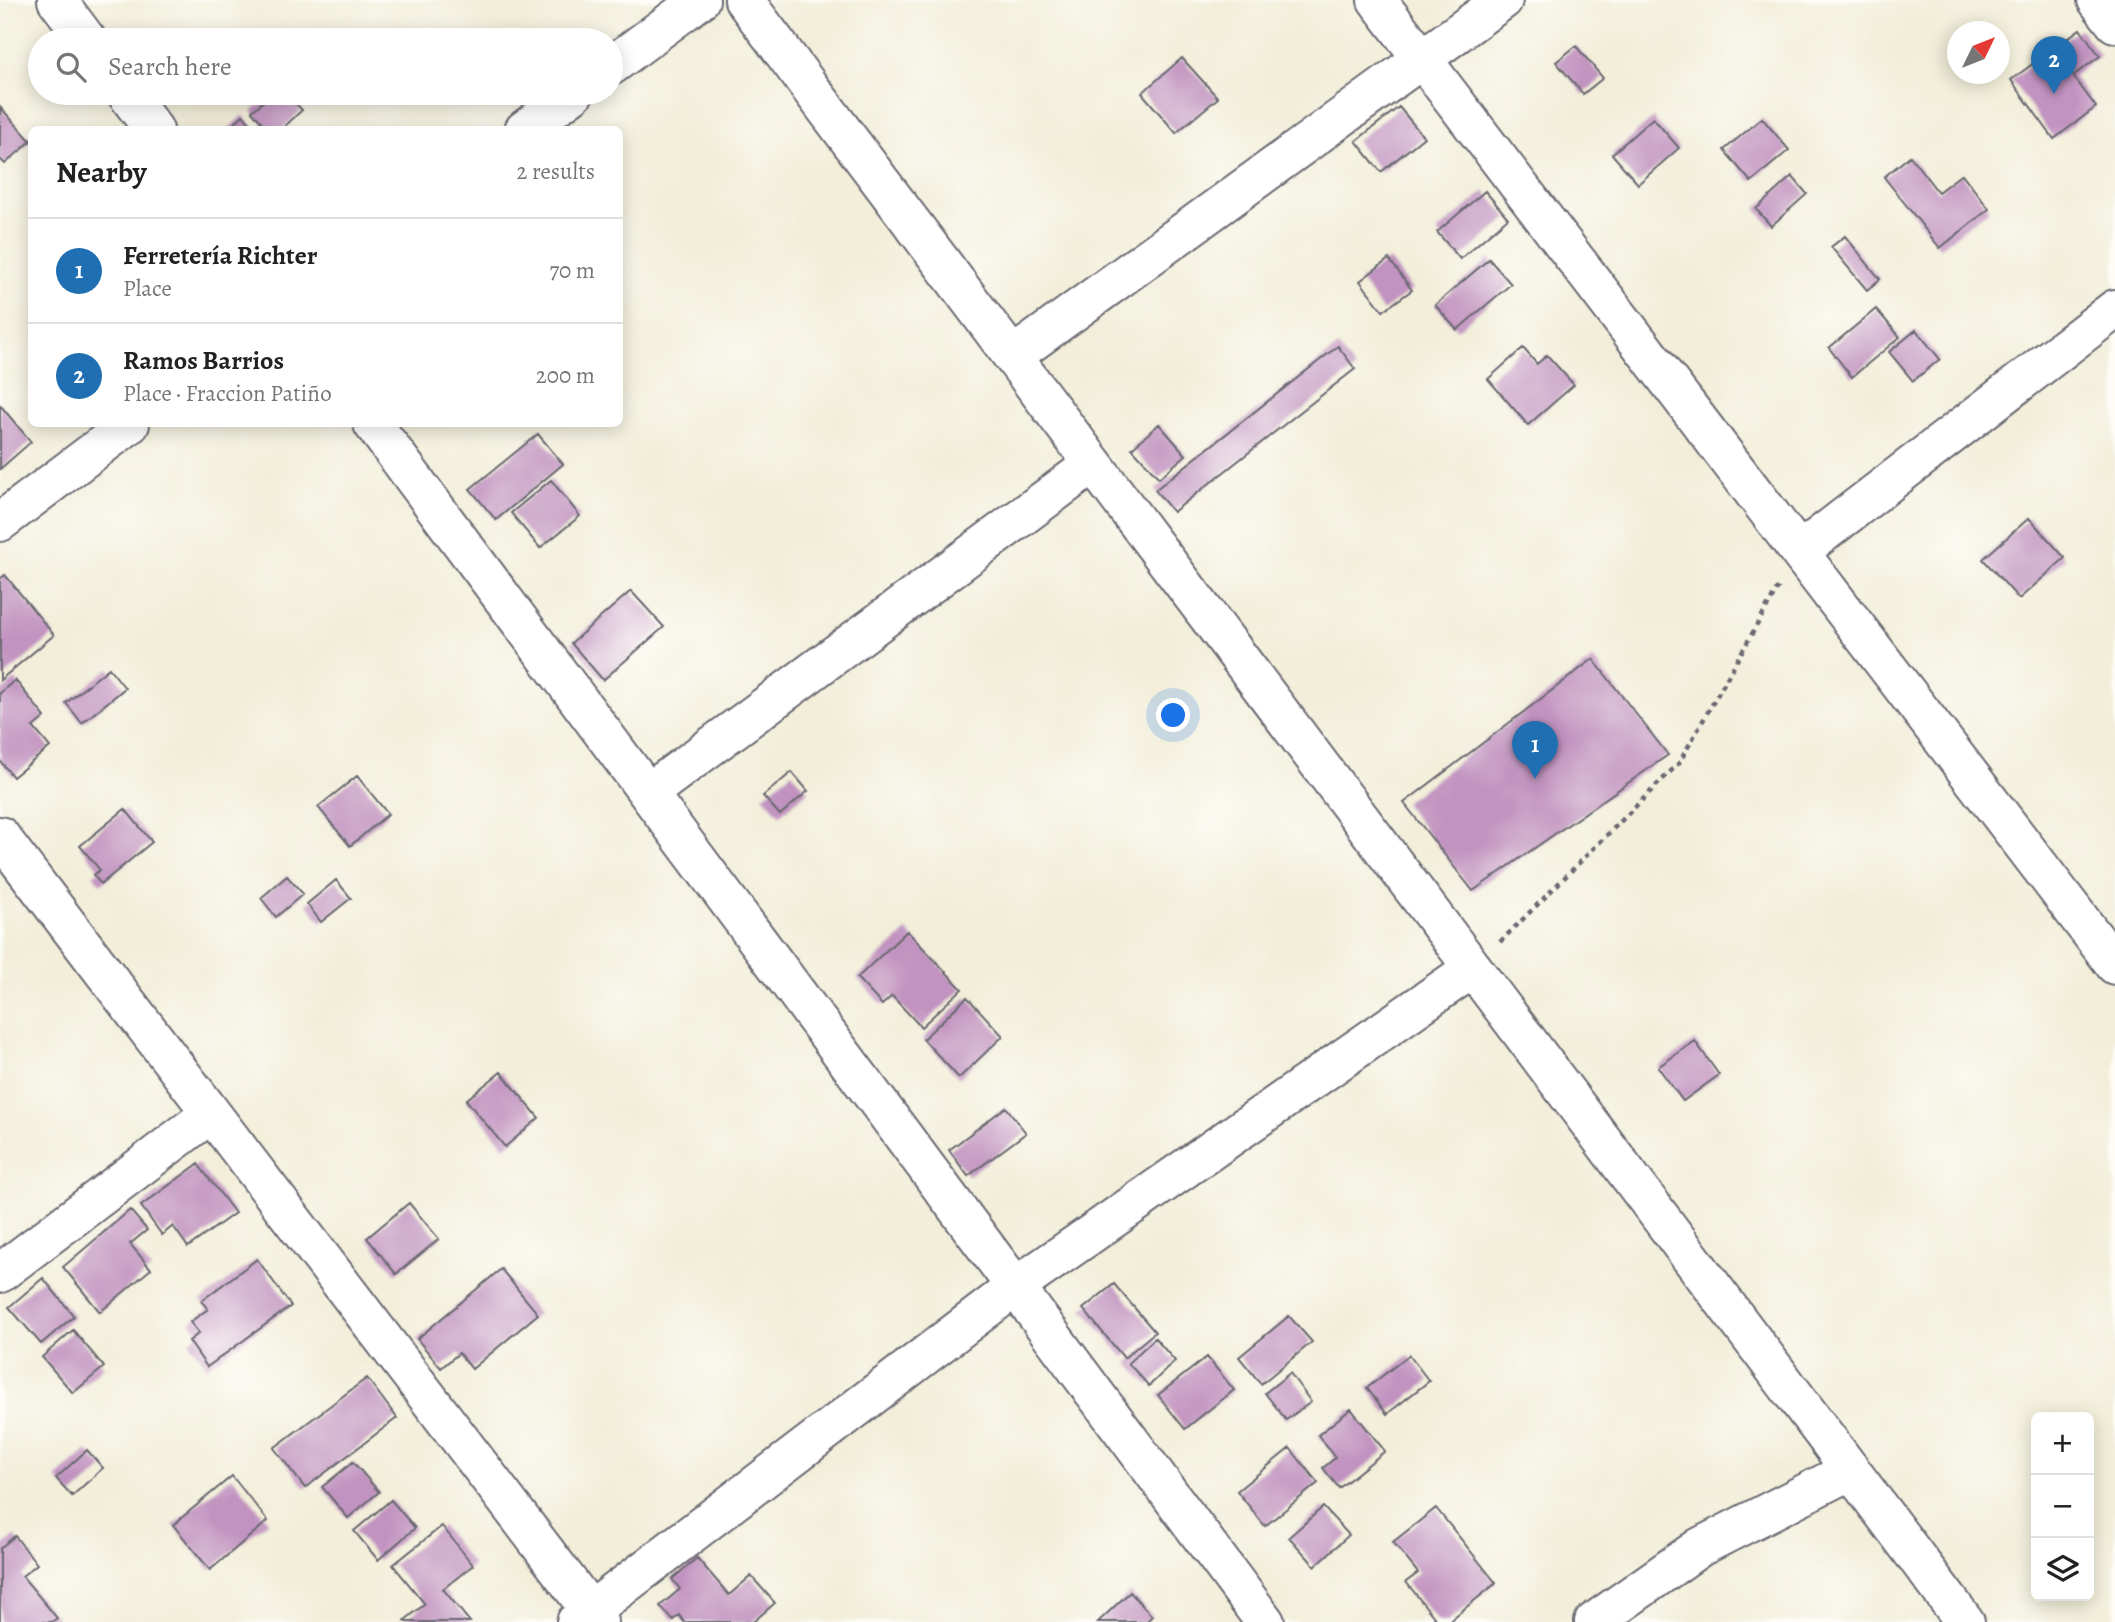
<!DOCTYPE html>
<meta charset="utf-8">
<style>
body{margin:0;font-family:Alegreya,serif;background:#f2f2f2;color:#222}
.controls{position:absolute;right:21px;bottom:21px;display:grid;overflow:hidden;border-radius:10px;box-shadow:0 4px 18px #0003}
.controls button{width:63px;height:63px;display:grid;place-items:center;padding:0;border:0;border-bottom:2px solid #e0e0e0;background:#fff;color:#222;font:35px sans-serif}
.compass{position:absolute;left:1947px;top:21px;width:63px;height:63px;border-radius:50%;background:#fff;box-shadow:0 4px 18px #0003;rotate:47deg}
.you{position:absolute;left:1174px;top:716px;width:24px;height:24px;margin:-18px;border:5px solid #fff;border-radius:50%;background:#1a73e8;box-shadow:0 0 0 10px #1a73e833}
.badge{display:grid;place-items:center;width:46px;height:46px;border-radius:50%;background:#1f6fb2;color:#fff;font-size:23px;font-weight:700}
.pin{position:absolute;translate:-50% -58px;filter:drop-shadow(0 2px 4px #0008)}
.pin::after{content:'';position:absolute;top:37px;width:24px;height:21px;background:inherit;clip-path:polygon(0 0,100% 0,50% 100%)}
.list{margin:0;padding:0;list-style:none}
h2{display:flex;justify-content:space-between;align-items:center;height:91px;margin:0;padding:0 28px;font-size:30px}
h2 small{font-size:23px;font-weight:400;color:#767676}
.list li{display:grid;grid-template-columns:46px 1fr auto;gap:21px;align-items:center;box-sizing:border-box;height:105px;padding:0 28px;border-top:2px solid #e0e0e0}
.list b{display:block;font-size:26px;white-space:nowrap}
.list p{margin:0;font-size:23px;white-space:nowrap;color:#767676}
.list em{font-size:23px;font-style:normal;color:#767676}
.icon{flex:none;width:38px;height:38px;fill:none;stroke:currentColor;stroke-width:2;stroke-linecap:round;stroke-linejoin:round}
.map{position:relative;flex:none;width:2115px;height:1622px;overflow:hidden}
.search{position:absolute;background:#fff;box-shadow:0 4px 18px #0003;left:28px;top:28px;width:595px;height:77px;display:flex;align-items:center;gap:18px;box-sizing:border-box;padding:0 24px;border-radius:38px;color:#767676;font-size:26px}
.panel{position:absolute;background:#fff;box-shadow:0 4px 18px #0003;left:28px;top:126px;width:595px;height:301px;border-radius:10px}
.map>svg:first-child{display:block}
.building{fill:#c193c0}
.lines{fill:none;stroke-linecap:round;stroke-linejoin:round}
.minor-casing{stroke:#6b6972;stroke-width:42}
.path{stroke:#6b6972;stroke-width:4.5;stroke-dasharray:5 5;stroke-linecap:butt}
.minor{stroke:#fff;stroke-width:38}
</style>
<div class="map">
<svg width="2115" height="1622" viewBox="0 0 2115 1622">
<rect width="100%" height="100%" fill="#fdfcf7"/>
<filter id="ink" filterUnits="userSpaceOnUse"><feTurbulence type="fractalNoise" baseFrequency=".0143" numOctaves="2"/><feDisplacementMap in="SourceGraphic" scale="14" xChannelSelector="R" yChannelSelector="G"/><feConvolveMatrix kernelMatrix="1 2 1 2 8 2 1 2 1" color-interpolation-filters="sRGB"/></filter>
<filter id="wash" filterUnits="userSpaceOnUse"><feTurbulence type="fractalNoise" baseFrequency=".00686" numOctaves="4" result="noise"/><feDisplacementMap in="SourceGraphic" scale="28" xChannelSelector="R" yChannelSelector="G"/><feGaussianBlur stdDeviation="1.57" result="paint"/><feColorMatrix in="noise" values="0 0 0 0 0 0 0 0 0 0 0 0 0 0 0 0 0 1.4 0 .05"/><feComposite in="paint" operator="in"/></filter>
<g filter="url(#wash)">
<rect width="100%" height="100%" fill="#f2eed9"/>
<g id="blocks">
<path class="building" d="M2080 29 2100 56 2073 76 2096 107 2054 139 2011 80Z
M1576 46 1603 78 1583 94 1556 62Z
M1182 58 1218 98 1176 133 1142 93Z
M273 93H286L302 110 281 130H268L252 111Z
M0 107 31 141 5 164 0 159Z
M1399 107 1424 137 1381 172 1356 141Z
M243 115 256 130H227Z
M1653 118 1679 148 1638 184 1612 154Z
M1762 118 1789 150 1751 182 1724 150Z
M1910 156 1938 192 1962 174 1989 209 1940 248 1884 177Z
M1792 176 1807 194 1771 226 1756 209Z
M1485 191 1508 218 1460 259 1437 232Z
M1845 236 1880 279 1867 290 1831 247Z
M1389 259 1412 290 1383 311 1360 281Z
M1489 259 1511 284 1457 330 1435 305Z
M1876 309 1900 337 1852 377 1829 348Z
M1916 330 1940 359 1913 381 1889 352Z
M1338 346 1355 369 1173 512 1155 490Z
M1523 348 1537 364 1547 355 1574 385 1528 425 1488 379Z
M0 405 31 442 0 469Z
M1159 424 1186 455 1159 478 1132 448Z
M538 434 563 464 496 520 470 489Z
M551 480 580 516 540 548 511 513Z
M2029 518 2065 558 2019 599 1983 559Z
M5 575 54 635 0 680V579Z
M631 591 664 627 603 680 571 643Z
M1593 659 1668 755 1473 891 1404 803Z
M109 668 125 688 82 723 66 703Z
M15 680 45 717 33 727 50 747 13 777 0 761V693Z
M792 772 808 791 780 815 763 796Z
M357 776 388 814 350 846 318 807Z
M125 809 152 842 101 884 93 875 100 870 80 846Z
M287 876 303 894 276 917 261 898Z
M336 880 351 898 321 922 307 904Z
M907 931 962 989 921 1027 892 996 882 1005 857 978Z
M967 997 1003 1036 959 1078 923 1039Z
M1695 1041 1719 1075 1683 1101 1658 1067Z
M501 1072 539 1118 505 1147 466 1100Z
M1006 1107 1026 1133 968 1176 949 1150Z
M198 1164 235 1213 188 1247 173 1226 162 1235 141 1206Z
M409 1203 439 1239 396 1274 367 1238Z
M130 1210 147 1230 130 1244 151 1269 100 1312 63 1267Z
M257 1259 291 1306 207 1367 189 1341 199 1333 190 1322 208 1309 201 1301Z
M501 1269 538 1314 472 1369 459 1353 441 1368 417 1339Z
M43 1278 74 1316 41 1344 9 1307Z
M1114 1284 1155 1332 1124 1358 1083 1309Z
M1289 1316 1312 1342 1261 1384 1239 1357Z
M73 1330 104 1367 73 1393 42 1357Z
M1155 1338 1175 1361 1149 1386 1128 1363Z
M1409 1355 1429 1381 1387 1414 1367 1388Z
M1207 1357 1234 1390 1185 1429 1158 1395Z
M1290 1373 1311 1402 1286 1420 1265 1393Z
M367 1378 397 1418 305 1488 274 1448Z
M1351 1409 1385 1451 1339 1488 1323 1468 1335 1458 1318 1435Z
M1290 1448 1318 1483 1265 1526 1237 1491Z
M87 1450 103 1468 72 1496 56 1478Z
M353 1462 379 1492 348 1518 322 1487Z
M232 1476 268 1521 210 1570 173 1525Z
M391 1500 415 1528 378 1560 354 1531Z
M1323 1507 1349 1535 1315 1566 1289 1537Z
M1436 1508 1496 1583 1448 1622H1438L1406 1582 1418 1573 1393 1542Z
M442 1526 473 1565 443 1589 470 1622H406L405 1620 425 1604 393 1565Z
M15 1536 37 1564 22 1576 57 1618 52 1622H0V1548Z
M697 1558 729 1595 751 1576 775 1603 753 1622H684L679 1615 673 1620 660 1606 680 1589 672 1579Z
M1130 1592 1152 1616 1146 1622H1098Z"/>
</g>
</g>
<g filter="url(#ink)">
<use href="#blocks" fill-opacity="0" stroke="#6b6972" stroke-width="2"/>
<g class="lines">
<defs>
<path id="minor" d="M57 0 87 40
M744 0 1965 1622
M1377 0 2115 965
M2097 0 2115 23
M611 66 700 0
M126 93 154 130
M524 130 574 93
M1013 356 1503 0
M373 424 1265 1622
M0 522 130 424
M1799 552 2115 309
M648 793 1093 464
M0 836 599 1622
M0 1273 210 1114
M576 1622 1015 1287 1473 968
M1594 1622 1700 1547 1851 1470"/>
</defs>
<use href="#minor" class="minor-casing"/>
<path class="path" d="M1500 942 1679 763 1779 586"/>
<use href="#minor" class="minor"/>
</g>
</g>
</svg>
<div class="controls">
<button>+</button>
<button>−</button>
<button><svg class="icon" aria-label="layers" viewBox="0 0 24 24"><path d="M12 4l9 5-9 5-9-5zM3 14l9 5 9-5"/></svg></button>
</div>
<svg class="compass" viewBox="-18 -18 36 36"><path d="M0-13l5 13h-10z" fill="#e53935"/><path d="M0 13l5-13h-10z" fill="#767676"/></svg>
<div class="you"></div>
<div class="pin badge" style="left:1535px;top:779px">1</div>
<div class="pin badge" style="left:2054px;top:94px">2</div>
<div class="search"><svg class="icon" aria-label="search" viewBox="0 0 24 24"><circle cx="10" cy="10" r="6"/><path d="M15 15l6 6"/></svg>Search here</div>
<section class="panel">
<h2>Nearby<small>2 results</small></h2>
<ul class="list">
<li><span class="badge">1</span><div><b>Ferretería Richter</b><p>Place</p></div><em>70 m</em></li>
<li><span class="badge">2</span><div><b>Ramos Barrios</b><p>Place · Fraccion Patiño</p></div><em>200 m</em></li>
</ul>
</section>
</div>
